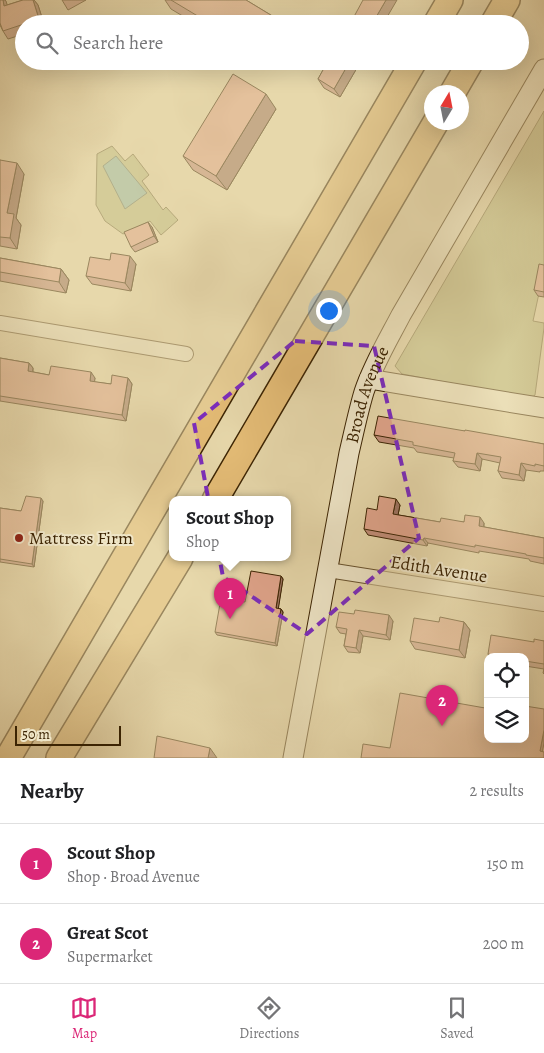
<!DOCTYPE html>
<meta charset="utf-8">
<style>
body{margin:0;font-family:Alegreya,serif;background:#f6f6f6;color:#202124}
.controls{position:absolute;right:15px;bottom:15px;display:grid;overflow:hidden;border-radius:10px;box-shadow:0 5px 20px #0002}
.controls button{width:45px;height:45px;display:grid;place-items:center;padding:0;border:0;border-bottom:1px solid #e0e0e0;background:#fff;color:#202124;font:25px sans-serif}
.compass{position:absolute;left:424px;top:85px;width:45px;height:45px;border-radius:50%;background:#fff;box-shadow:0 5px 20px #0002;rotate:10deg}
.scale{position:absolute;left:15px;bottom:12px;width:106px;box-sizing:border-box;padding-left:5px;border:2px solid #3c2403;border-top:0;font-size:14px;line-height:18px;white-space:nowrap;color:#3c2403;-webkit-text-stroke:4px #efe6c8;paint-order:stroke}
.you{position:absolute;left:328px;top:310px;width:18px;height:18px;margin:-12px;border:4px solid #fff;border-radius:50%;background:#1a73e8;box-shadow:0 0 0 8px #1a73e833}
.badge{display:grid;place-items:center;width:32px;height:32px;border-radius:50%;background:#db2777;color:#fff;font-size:16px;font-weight:700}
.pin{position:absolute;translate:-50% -41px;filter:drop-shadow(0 1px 2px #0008)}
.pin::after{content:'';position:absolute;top:26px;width:18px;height:15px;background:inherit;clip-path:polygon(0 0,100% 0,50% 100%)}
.popup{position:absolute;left:169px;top:496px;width:122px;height:65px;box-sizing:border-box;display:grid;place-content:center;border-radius:10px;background:#fff;filter:drop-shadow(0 1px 4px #0005);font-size:16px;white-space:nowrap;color:#757577}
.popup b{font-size:19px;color:#202124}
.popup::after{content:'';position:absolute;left:50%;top:100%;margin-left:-10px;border:10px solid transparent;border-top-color:#fff}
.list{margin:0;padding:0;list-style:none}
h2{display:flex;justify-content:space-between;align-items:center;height:65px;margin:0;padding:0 20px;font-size:21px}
h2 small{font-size:16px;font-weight:400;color:#757577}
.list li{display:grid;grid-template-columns:32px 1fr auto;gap:15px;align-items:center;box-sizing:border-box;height:80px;padding:0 20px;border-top:1px solid #e0e0e0}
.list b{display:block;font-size:19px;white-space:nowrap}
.list p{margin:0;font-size:16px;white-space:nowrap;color:#757577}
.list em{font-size:16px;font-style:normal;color:#757577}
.icon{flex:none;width:28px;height:28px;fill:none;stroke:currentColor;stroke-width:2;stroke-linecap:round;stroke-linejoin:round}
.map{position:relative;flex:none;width:544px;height:758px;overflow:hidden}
.search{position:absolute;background:#fff;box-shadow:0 5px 20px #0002;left:15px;right:15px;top:15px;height:55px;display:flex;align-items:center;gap:12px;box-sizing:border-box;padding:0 18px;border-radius:28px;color:#757577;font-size:19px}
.sheet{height:225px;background:#fff}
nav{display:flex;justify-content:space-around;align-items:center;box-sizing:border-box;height:70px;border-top:1px solid #e0e0e0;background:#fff;font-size:14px;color:#757577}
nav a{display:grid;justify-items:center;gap:2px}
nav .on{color:#db2777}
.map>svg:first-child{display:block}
.green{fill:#bebc83;stroke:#7d7043}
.water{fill:#97baa6;stroke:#737e65}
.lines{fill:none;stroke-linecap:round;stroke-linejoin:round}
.street-casing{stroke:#67512d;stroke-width:16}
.secondary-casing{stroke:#3c2403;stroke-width:21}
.highway-casing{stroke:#3c2403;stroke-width:28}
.street{stroke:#efe6c8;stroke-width:14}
.secondary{stroke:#efe6c8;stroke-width:19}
.highway{stroke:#e4bc76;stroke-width:25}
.wall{fill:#c18d78;stroke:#3c2403}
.shaded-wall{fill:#9d7361;stroke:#3c2403}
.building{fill:#e0a48b;stroke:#3c2403}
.marked{fill:none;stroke:#7b2cbf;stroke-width:4;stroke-dasharray:10 6;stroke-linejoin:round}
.poi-dot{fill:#8f2418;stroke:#efe6c8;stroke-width:2}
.labels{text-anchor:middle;stroke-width:4;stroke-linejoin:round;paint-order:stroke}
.street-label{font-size:18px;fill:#3c2403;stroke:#efe6c8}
.poi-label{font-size:18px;fill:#3c2403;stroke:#efe6c8;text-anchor:start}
</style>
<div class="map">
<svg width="544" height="758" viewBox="0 0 544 758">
<rect width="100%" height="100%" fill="#e7d8ab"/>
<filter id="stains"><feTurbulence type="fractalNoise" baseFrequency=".004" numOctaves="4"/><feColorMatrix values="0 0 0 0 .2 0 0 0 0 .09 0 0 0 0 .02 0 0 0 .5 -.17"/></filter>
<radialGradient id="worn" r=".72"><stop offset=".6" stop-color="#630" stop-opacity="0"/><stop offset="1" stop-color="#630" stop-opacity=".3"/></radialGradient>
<path class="green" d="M544 111V270L533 321 544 323V328L535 395 531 398 402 374 395 366Z
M112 146 125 161 133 154 149 175 142 181 163 210 166 207 178 220 161 235 150 221 123 234 105 221 96 205 97 154Z"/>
<path class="water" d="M116 156 147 193 125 209 103 166Z"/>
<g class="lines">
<defs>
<path id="street" d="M0 323 186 354
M328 570 544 604"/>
<g id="secondary">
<path d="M369 379 544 408"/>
<path id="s1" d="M293 758 349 453C354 432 358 412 364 392 373 365 388 340 401 315L544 69"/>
</g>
<path id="highway" d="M436 24 450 0
M493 24 507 0
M453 92 471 61
M215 500 436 122
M8 758 414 61
M59 758 180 558"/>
</defs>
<use href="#street" class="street-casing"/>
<use href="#secondary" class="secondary-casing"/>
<use href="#highway" class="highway-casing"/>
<use href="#street" class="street"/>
<use href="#secondary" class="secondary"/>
<use href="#highway" class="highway"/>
</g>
<path class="wall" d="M0 0H5L7 5 23 0H34L38 5 44 24H24V34L8 39 3 31 0 25Z
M62 0H86L68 10Z
M165 0H246L279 20 282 24H196L171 9Z
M260 61H274L270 67Z
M328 61H361L340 97 324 88 318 79Z
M276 109 227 190 193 170 183 156Z
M0 160 24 174 16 218 21 225 17 249 0 246Z
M152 227 158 242 135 252 131 247Z
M0 258 61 269 69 280 66 293 0 281Z
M110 260 136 264 131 291 92 284 86 276Z
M544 265V297L538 296 534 290Z
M0 358 29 363 33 368V372L49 375 95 378 94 382 111 384 128 378 132 384 126 421 0 401Z
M465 431 544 444V471H540V472L526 470 524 481 502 478 498 471 500 463 482 459 480 471 458 467 453 461 454 458 417 452 414 448 379 442 374 435Z
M43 501 34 567 0 562V508L21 511Z
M400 505 398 515 440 522H464L484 523V527L544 538V564L530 561 529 559 479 551V553L428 543 427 546 368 535 364 529 377 510Z
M281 576 283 579 278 608 281 609 283 612 277 646 217 635 215 632 245 602Z
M393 621 390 640 363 636 360 653 348 652 344 646 346 634 340 633 336 627Z
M439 622H464L470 630 465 658 415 649 410 641Z
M544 641V674L543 673 544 669 525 666V657H489L488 654 534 642Z"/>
<path class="shaded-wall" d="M3 0H5L6 1 10 14 4 6Z
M33 0H34L38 5 44 24H42L39 19Z
M386 0H397L383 24H372Z
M279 20 282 24H277Z
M266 61H274L270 67Z
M350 61H361L340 97 334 89Z
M266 94 276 109 227 190 216 176Z
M17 163 24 174 16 218 21 225 17 249 10 238 7 213Z
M148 222 152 227 158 242 154 236Z
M130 256 136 264 131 291 125 283Z
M61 269 69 280 66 293 59 282Z
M29 363 33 368 32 377 28 371Z
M91 372 95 378 94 387 90 381Z
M128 378 132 384 126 421 122 415Z
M477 453 482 459 480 471 475 464Z
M521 463 526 470 524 481 519 475Z
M41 498 43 501 34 567 32 564Z
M396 499 400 505 397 520 393 514Z
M480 517 484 523 483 532 479 526Z
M424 538 428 543 427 546 423 540Z
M281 576 283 579 278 611 276 608Z
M281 609 283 612 277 646 275 643Z
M389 615 393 621 390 640 386 635Z
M464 622 470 630 465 658 459 650Z
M359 630 363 636 360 653 356 648Z
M544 730V743L542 754 540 751Z
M210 748 217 758H208Z"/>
<path class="building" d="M0 0H3L4 6 23 0H33L39 19 3 31 0 23Z
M171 0H246L279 20 277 24H211Z
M363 0H386L372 24H350Z
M328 61H350L334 89 318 79Z
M233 74 266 94 216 176 183 156Z
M0 160 17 163 7 213 14 214 10 238 0 237Z
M148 222 154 236 131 247 124 232Z
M111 253 130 256 125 283 86 276 90 257 110 260Z
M0 258 61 269 59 282 0 272Z
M539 264 544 265V292L534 290Z
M0 358 29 363 28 371 49 375 51 366 91 372 90 381 111 384 112 375 128 378 122 415 0 396Z
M378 416 465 431V430L544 444V466L535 464V466L521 463 519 475 498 471 501 457 477 453 475 464 453 461 455 453 413 445V442L374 435Z
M26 496 41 498 32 564 0 559V508L21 511Z
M379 496 396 499 393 514 440 522 441 518 464 522 465 515 480 517 479 526 544 538V558L526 555V554L475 545V547L424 538 423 540 364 529 367 508 377 510Z
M251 571 281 576 276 608 281 609 275 643 215 632 221 598 245 602Z
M355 610 389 615 386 635 359 630 356 648 344 646 347 629 336 627 339 612 354 614Z
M440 617 464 622 459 650 410 641 414 618 439 622Z
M491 635 534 642V639L544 641V664L525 661V657H501L488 654Z
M400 693 485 708 487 699 488 700V739H525V706L544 709V730L540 751 544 752V758H361L363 744 390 748Z
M157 736 210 748 208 758H154Z"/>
<path d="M0 0H544V758H0ZM295 341 374 346 419 538 307 634 223 577 194 423Z" fill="#e7d8ab" fill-opacity=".55" fill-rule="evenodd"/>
<path class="marked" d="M295 341 374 346 419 538 307 634 223 577 194 423Z"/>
<circle class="poi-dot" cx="19" cy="538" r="5"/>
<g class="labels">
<g class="street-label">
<text dy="6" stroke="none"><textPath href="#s1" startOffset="371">Broad Avenue</textPath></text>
<text transform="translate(439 569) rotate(9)" y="6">Edith Avenue</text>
</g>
<g class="poi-label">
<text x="29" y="544">Mattress Firm</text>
</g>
</g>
<rect width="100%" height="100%" filter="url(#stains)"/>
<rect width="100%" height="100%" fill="url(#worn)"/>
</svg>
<div class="controls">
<button><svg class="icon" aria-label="locate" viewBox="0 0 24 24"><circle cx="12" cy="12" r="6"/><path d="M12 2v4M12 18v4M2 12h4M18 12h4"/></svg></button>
<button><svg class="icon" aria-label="layers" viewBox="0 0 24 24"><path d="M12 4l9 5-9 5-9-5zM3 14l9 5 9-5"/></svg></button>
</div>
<svg class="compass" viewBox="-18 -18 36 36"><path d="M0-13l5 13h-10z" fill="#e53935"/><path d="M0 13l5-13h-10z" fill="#757577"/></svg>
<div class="scale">50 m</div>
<div class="you"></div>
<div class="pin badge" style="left:230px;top:619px">1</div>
<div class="popup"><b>Scout Shop</b>Shop</div>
<div class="pin badge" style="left:442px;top:726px">2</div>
<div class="search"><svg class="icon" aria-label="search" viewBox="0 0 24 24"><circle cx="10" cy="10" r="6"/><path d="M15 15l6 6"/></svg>Search here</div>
</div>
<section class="sheet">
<h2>Nearby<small>2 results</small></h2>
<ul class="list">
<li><span class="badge">1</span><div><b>Scout Shop</b><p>Shop · Broad Avenue</p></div><em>150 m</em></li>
<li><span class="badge">2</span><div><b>Great Scot</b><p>Supermarket</p></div><em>200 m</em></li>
</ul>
</section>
<nav>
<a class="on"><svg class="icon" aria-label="map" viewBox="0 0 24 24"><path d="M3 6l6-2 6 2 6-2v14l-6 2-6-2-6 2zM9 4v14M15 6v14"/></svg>Map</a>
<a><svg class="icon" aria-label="directions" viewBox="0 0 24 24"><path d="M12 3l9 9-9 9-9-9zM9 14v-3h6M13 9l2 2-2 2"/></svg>Directions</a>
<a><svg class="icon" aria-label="saved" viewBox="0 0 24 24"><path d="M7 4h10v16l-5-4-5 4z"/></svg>Saved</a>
</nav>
